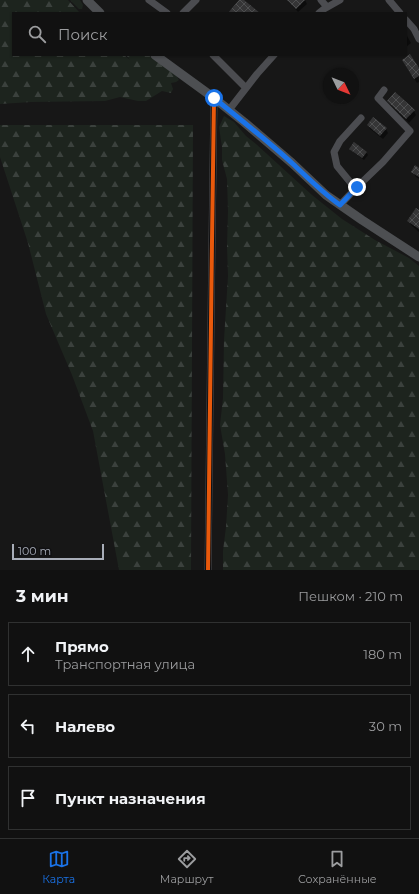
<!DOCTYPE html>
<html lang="ru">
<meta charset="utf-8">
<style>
body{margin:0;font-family:Montserrat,sans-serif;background:#1a1a1a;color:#f1f3f6}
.compass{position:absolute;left:323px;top:68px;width:36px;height:36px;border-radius:50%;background:#111;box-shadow:0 1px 3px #0004;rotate:133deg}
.scale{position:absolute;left:12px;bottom:10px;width:92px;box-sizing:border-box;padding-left:4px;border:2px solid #a8adb8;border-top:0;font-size:11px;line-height:14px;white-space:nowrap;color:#a8adb8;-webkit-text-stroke:3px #111113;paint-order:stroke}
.stop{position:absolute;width:12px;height:12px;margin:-9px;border:3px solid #1a73e8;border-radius:50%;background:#fff}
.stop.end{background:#1a73e8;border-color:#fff;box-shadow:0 1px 4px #0008}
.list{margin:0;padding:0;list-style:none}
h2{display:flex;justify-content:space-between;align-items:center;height:52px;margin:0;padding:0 16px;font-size:17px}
h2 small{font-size:13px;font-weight:400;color:#9c9d9f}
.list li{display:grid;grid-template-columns:26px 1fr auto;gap:12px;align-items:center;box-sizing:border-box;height:64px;margin:0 8px 8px;padding:0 8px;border:1px solid #303131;border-radius:0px}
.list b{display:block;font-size:15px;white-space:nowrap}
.list p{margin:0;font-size:13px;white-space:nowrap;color:#9c9d9f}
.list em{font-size:13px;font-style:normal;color:#9c9d9f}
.icon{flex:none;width:22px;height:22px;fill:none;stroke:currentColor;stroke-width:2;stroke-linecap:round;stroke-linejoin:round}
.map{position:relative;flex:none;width:419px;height:570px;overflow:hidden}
.search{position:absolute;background:#111;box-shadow:0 1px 3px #0004;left:12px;right:12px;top:12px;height:44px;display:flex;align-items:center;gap:10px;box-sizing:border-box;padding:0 14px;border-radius:0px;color:#9c9d9f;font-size:15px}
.sheet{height:268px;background:#111}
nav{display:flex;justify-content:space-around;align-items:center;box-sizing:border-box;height:56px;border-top:1px solid #303131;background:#111;font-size:11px;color:#9c9d9f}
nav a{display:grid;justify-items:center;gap:2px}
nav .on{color:#1a73e8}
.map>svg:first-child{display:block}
.forest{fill:url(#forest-firs)}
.shadow{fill:#0007}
.building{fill:url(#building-cross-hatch)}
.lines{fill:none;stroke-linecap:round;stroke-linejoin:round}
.minor{stroke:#4b4c50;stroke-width:7}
.major{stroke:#4d4f52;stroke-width:9}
.cycleway-casing{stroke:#111113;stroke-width:6}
.cycleway{stroke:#e8590c;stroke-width:4}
.route{stroke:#1a73e8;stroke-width:5}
</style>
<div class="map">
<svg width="419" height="570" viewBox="0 0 419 570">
<defs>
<pattern id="forest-firs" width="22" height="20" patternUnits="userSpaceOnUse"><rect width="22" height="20" fill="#1d241e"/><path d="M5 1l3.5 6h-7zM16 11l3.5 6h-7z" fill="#3b413d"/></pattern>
<pattern id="building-cross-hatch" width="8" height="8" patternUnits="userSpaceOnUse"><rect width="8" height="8" fill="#353536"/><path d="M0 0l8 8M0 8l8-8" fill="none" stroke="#4f5051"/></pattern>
</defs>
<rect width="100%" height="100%" fill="#171717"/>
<path class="forest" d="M0 0H68L80 13H13V55H124L130 60 126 55H148L176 75 179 80 176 82 171 83 173 89 171 93 162 91 146 101H138L120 97 105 101 31 102 0 104Z
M70 0H80L83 5 82 9H79Z
M224 116 234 122 246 136 256 144 312 195 342 219 375 240 409 258 419 266V570H223V551L226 527 228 495 225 454 220 425 223 398 224 340 228 276 227 246 228 211 227 179 222 160V147L219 127Z
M0 125H193L191 570H119L93 431 72 375 46 314 28 243 0 157Z"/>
<path class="shadow" d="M287 0H305L307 4 298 12Z
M406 34 411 43 406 47Z
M403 60 419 70V82L417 83Z
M389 101 414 111 416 115 409 123 391 105Z
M368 125 386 129 388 133 383 139 370 129Z
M350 149 366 152 368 155 364 160 352 151Z
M419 169V179L416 177 413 172Z
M419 212V232L412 226 408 221Z"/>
<path class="building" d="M239 0H244L260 13H228Z
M287 0H305L296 9Z
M410 54 419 68V76L414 79 402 60Z
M395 92 415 110 406 119 387 101Z
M373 117 387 128 380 136 367 125Z
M354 142 367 152 362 158 349 149Z
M415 165 419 168V177L411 172Z
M416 208 419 210V229L407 221Z"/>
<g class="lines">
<path class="minor" d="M149 0 167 13
M321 0 327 7
M389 0 400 13
M183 13 196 0
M319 13 324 9 340 0
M406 20 414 29 419 39
M213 55 246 88
M229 110 257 74 274 55
M355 188 337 166 334 152 340 141 361 118
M340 205 357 187 383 162 410 131 378 98 384 90
M208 570 212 241 214 98"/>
<path class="major" d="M87 0 100 13
M155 55 214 98 244 122 292 163 326 195 362 220 419 257"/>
<defs>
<path id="cycleway" d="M208 570 212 241 214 98"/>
</defs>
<use href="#cycleway" class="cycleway-casing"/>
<use href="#cycleway" class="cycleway"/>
</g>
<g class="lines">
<path class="route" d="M214 98C241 120 268 141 293 164 308 178 323 193 340 205L357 187"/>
</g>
</svg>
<svg class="compass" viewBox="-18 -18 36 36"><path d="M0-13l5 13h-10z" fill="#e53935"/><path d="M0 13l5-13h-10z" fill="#9c9d9f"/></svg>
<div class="scale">100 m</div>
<div class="stop" style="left:214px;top:98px"></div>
<div class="stop end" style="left:357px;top:187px"></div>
<div class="search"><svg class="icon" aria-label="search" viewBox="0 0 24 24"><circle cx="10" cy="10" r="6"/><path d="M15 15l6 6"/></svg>Поиск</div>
</div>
<section class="sheet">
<h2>3 мин<small>Пешком · 210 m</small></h2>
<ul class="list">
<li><svg class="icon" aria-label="ahead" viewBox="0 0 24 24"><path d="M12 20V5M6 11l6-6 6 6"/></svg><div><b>Прямо</b><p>Транспортная улица</p></div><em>180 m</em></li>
<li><svg class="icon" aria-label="left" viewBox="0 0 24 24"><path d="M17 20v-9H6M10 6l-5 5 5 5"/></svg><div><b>Налево</b></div><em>30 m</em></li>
<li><svg class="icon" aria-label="arrive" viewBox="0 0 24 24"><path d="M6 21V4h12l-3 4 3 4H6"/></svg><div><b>Пункт назначения</b></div></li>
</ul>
</section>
<nav>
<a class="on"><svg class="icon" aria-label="map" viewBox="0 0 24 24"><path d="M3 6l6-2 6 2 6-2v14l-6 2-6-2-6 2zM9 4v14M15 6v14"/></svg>Карта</a>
<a><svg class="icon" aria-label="directions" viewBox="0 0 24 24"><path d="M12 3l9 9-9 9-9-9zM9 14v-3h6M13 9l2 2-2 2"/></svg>Маршрут</a>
<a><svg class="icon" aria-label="saved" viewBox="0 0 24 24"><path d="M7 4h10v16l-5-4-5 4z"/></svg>Сохранённые</a>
</nav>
